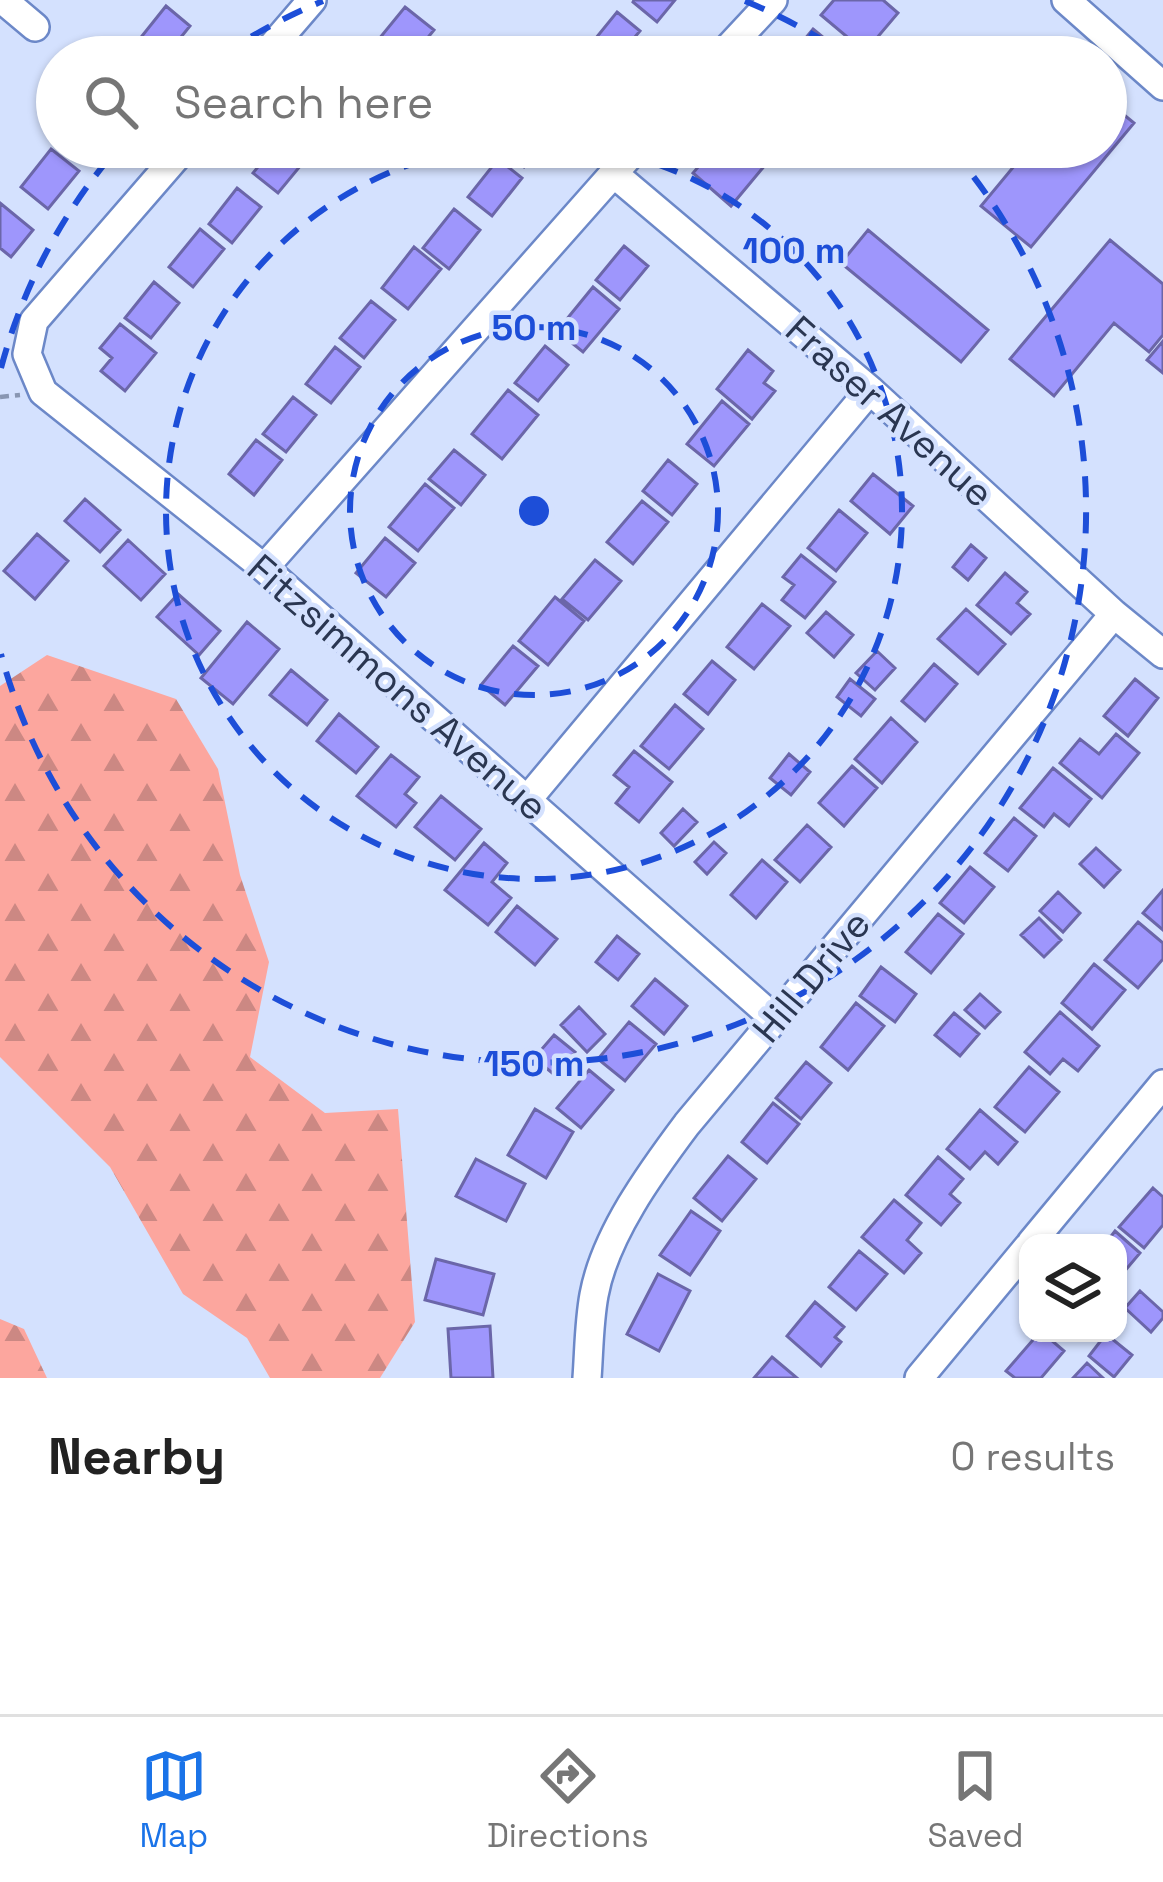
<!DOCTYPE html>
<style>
body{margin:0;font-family:"Space Grotesk",sans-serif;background:#f2f2f2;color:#222}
.controls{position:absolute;right:36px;bottom:36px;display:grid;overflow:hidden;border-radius:24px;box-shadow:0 3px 9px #0004}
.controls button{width:108px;height:108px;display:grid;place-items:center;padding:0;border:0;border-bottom:3px solid #e0e0e0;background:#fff;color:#222;font:60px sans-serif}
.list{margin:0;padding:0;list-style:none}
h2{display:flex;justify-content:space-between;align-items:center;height:156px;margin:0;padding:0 48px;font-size:51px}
h2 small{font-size:39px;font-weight:400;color:#767676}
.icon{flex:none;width:66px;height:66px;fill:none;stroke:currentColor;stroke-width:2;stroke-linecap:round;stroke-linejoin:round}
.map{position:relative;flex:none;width:1163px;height:1378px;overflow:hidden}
.search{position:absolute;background:#fff;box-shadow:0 3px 9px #0004;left:36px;right:36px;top:36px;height:132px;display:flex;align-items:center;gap:30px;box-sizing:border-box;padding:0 42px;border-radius:66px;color:#767676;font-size:45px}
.sheet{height:336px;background:#fff}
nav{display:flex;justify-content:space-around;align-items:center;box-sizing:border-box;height:168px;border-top:3px solid #e0e0e0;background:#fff;font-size:33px;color:#767676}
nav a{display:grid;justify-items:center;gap:6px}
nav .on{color:#1a73e8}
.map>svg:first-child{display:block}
.forest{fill:url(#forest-firs)}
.building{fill:#9e96fc;stroke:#6b66a9;stroke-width:3}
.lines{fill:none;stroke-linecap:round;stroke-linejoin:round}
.minor-casing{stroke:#6c88c8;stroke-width:32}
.path{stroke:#8996b2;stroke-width:4.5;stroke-dasharray:9 6;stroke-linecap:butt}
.minor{stroke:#fff;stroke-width:27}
.ring{fill:none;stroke:#1d4ed8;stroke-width:6;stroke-dasharray:21 15}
.labels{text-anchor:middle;stroke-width:9;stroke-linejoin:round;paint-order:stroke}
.street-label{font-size:39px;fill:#2a3651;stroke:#d4e1fe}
.centre{fill:#1d4ed8;stroke:#d4e1fe;stroke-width:6}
.ring-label{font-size:36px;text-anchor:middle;font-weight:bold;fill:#1d4ed8;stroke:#d4e1fe;stroke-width:9;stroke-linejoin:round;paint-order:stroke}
</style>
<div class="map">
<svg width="1163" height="1378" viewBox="0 0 1163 1378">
<defs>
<pattern id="forest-firs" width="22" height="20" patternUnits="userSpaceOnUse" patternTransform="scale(3)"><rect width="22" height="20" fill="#fca69e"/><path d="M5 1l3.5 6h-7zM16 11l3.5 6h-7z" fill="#cc8883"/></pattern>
</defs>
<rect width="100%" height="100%" fill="#d4e1fe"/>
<path class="forest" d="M47 655 176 699 218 769 240 875 269 962 250 1057 325 1113 398 1109 415 1322 380 1378H270L247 1338 183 1294 110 1167 0 1057V686Z
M0 1319 24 1329 47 1378H0Z"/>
<path class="building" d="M634 0H675L657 22 633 2Z
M834 0H883L898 13 865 52 821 15Z
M166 6 190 26 165 57H147L134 46Z
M405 7 434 30 412 57H389L374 45Z
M617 12 640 31 618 57H597L587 49Z
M813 29 847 57H790Z
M356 42 375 57H344Z
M1106 100 1134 123 1031 247 981 206 1030 147H1106Z
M274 147H291L306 159 278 193 253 173Z
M499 147H540L524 167Z
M715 147H746L766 164 731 206 693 173Z
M51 149 79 171 48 209 21 187Z
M498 159 522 178 492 216 468 197Z
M237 188 261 207 232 243 209 224Z
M0 203 33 230 11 257 0 248Z
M454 209 480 230 449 269 423 248Z
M200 229 224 249 193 287 169 267Z
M868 230 988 330 961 362 841 263Z
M1110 240 1163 284V335L1149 352 1114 323 1054 396 1010 359Z
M624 246 648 266 620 300 596 280Z
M414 247 441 269 408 309 382 288Z
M154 282 179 303 151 338 125 318Z
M593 287 619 309 583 352 557 331Z
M371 301 395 320 364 358 340 338Z
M120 324 156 353 125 391 101 371 112 358 100 348Z
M1163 341V373L1147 360Z
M545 346 568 365 538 401 515 383Z
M335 347 360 367 331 403 306 384Z
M748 350 773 371 764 383 775 391 752 419 717 389Z
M508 390 538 415 502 459 472 434Z
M293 397 316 415 286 452 263 434Z
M722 401 749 424 714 466 687 444Z
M256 440 282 460 254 495 229 474Z
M454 450 485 475 461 505 429 479Z
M668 460 697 484 672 515 643 491Z
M873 474 913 506 890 534 851 501Z
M425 484 454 508 418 551 389 527Z
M85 499 120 530 100 552 65 521Z
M642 501 668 522 633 564 607 542Z
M839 510 867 533 836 571 808 548Z
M37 534 68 561 35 599 4 571Z
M385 538 415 563 386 597 356 573Z
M128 540 165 574 141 600 104 566Z
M971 545 986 558 968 580 953 567Z
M801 555 835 582 805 618 782 600 794 585 783 577Z
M595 560 621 581 588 620 562 599Z
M1005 573 1027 592 1017 603 1030 614 1011 634 977 605Z
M178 594 220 631 199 655 157 617Z
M555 597 584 621 548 665 519 641Z
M762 604 790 626 754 669 727 647Z
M966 609 1005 644 978 674 938 639Z
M826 612 853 635 834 657 807 633Z
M247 622 279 649 233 704 201 678Z
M513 646 538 666 505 705 481 685Z
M877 651 895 668 875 690 856 673Z
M712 661 735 680 708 714 684 694Z
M934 664 957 684 925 721 902 701Z
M291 670 327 700 307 725 270 695Z
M850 679 875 699 861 716 837 697Z
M1135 679 1158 698 1128 736 1104 716Z
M675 705 703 729 669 769 641 746Z
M339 714 378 747 356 773 317 741Z
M891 718 917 742 882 783 855 759Z
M1116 734 1139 753 1102 798 1060 763 1080 739 1099 754Z
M634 751 672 782 639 822 616 803 629 787 614 775Z
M789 754 810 772 791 795 770 778Z
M391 755 419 777 405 794 416 803 396 827 357 796Z
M852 766 877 788 844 826 819 803Z
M1053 768 1091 799 1069 826 1054 814 1044 827 1020 808Z
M441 796 481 829 455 860 415 827Z
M683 809 697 822 674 846 661 833Z
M1014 818 1036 836 1008 871 985 853Z
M807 825 831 847 800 882 775 860Z
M714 842 726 853 707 874 695 862Z
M484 843 507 863 492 882 511 898 488 925 445 890Z
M1096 848 1120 870 1104 887 1080 864Z
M762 860 787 882 756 918 731 895Z
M970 867 994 887 964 923 940 903Z
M1163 890V930L1143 913Z
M1058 892 1080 913 1063 932 1040 911Z
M517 906 557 939 535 965 496 932Z
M938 914 963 934 931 973 906 952Z
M1039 918 1061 940 1044 957 1021 935Z
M1138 922 1163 943V959L1138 988 1105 960Z
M617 936 639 954 618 980 596 962Z
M1094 964 1125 990 1092 1029 1062 1003Z
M881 967 916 994 895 1022 860 996Z
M655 979 687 1006 664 1034 632 1006Z
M980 994 1000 1012 985 1028 965 1010Z
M856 1003 884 1026 848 1070 821 1047Z
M579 1007 605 1034 587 1052 561 1025Z
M1060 1012 1099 1046 1078 1071 1063 1059 1050 1074 1025 1052Z
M954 1013 979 1034 960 1056 935 1035Z
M629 1022 656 1044 625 1081 598 1059Z
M554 1035 575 1052 556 1076 534 1058Z
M806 1062 831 1083 801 1119 776 1098Z
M1029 1067 1059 1092 1025 1132 995 1107Z
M589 1070 613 1090 581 1128 557 1108Z
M773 1103 799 1124 767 1163 742 1142Z
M535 1109 573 1132 546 1178 508 1155Z
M980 1110 1017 1142 998 1164 985 1152 970 1169 947 1149Z
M728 1156 756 1179 722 1221 694 1198Z
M938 1157 963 1179 950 1194 960 1203 941 1225 906 1195Z
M476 1159 525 1184 506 1221 456 1196Z
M1153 1188 1163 1197V1225L1144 1248 1119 1227Z
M894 1200 921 1223 907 1240 921 1253 904 1273 862 1237Z
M691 1211 720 1231 690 1275 660 1255Z
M1115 1231 1140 1253 1118 1279V1243H1106Z
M859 1251 887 1274 856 1310 829 1287Z
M436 1259 494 1274 483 1315 425 1300Z
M658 1274 690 1291 659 1351 627 1334Z
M1140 1291 1163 1312V1318L1151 1332 1125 1308Z
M815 1302 844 1327 835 1337 841 1342 821 1366 787 1336Z
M490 1326 493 1378H451L448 1329Z
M1039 1333H1043L1064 1351 1041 1378H1015L1006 1371Z
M1106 1334 1132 1355 1114 1377 1089 1356Z
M772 1357 797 1378H754Z
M1087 1363 1103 1378H1073Z"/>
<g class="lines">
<defs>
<path id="minor" d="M3 0 35 27
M1066 0 1163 86
M263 57 312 0
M720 57 773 0
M185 147 34 321 27 354 43 392 264 568 775 1019
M613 173 870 390 1114 614 1163 654
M264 568 637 147
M527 800 870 390
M1031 1243 1163 1084
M587 1378C589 1351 589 1322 594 1295 605 1235 651 1172 687 1124L1114 614
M919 1378 1028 1247"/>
</defs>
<use href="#minor" class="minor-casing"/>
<path class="path" d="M0 397 20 395"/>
<use href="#minor" class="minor"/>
</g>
<g class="ring">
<circle cx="534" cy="511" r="184"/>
<path d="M588 147A368 368 0 1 1 480 147"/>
<path d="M1 368A552 552 0 0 1 117 149M221 56A552 552 0 0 1 323 1M745 1A552 552 0 0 1 847 56M951 149A552 552 0 1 1 1 654"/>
</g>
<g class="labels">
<g class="street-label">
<text transform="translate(890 411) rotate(42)" y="14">Fraser Avenue</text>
<text transform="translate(398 687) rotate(41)" y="14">Fitzsimmons Avenue</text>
<text transform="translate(811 976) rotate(-50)" y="14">Hill Drive</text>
</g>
</g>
<circle cx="534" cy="511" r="18" class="centre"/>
<g class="ring-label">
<text x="794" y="263">100 m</text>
<text x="534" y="340">50 m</text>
<text x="534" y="1076">150 m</text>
</g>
</svg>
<div class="controls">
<button><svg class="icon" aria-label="layers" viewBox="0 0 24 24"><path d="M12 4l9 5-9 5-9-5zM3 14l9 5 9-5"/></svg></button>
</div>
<div class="search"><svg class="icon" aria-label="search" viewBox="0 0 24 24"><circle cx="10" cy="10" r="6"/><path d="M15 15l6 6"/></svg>Search here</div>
</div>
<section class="sheet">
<h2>Nearby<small>0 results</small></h2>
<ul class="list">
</ul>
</section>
<nav>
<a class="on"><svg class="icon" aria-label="map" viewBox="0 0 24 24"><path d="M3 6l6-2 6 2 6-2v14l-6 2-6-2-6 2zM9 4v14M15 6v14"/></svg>Map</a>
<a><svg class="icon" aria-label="directions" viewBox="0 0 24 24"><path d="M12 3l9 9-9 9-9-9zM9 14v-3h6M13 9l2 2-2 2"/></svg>Directions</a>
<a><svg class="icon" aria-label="saved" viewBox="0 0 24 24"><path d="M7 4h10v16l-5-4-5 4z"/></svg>Saved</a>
</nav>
